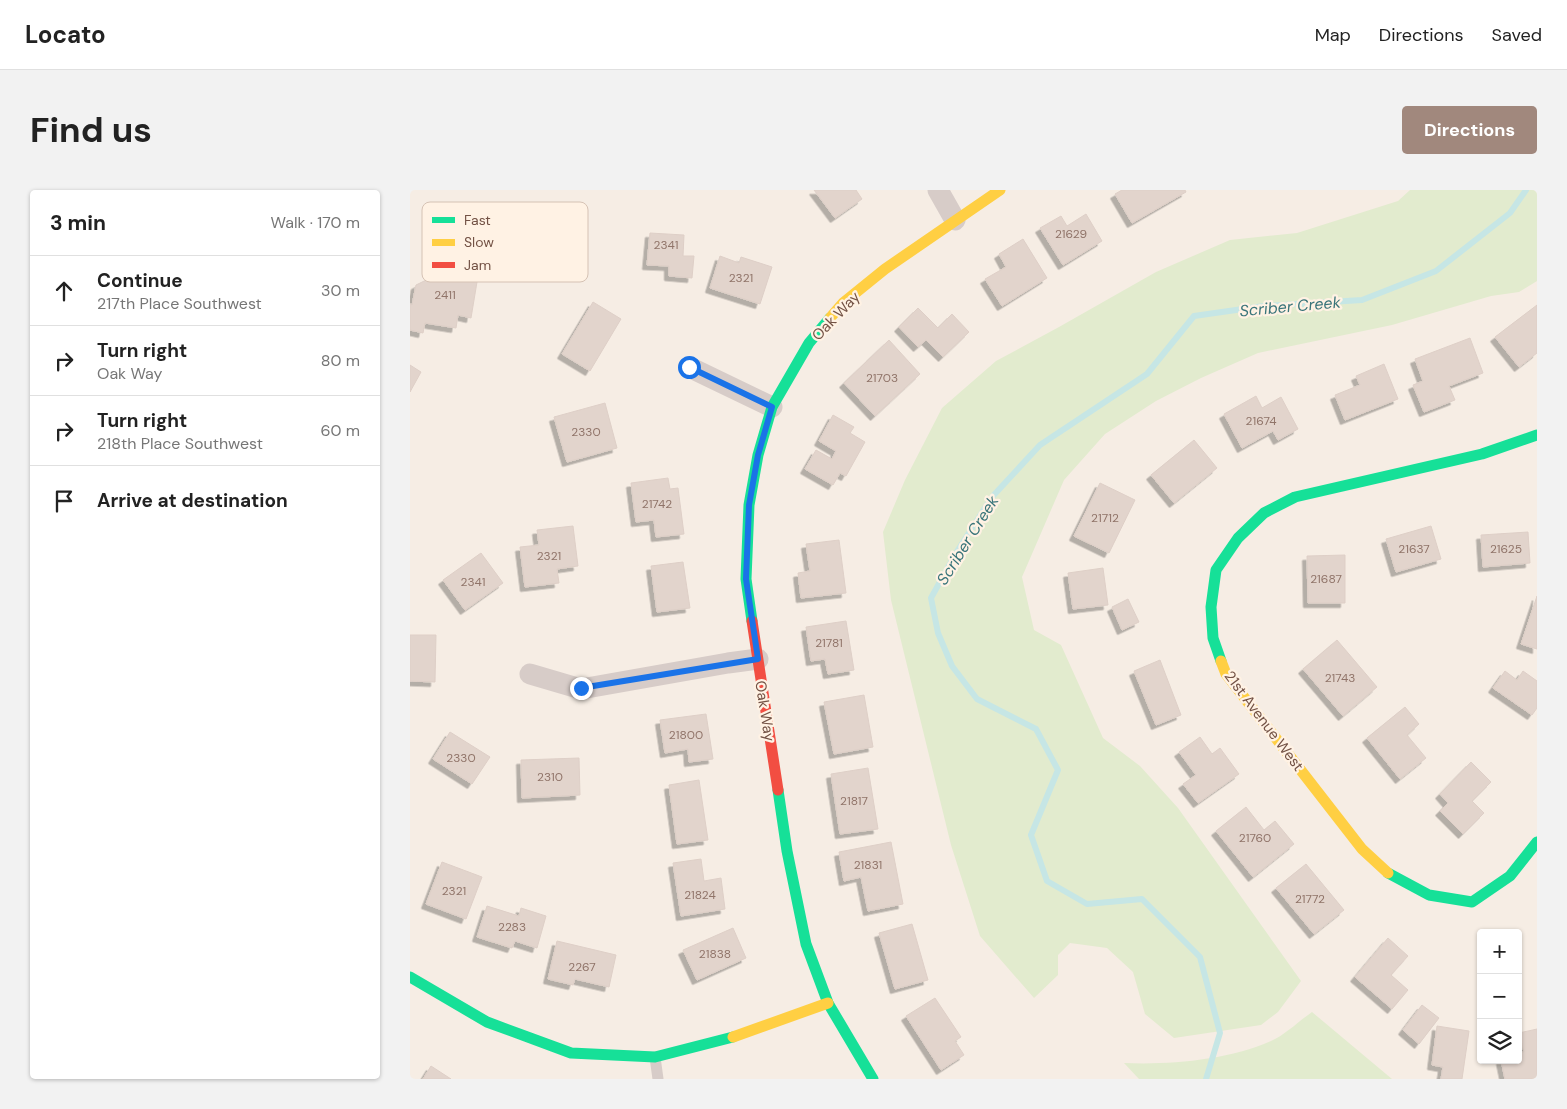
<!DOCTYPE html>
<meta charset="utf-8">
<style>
body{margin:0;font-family:"DM Sans",sans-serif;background:#f2f2f2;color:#222}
.controls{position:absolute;right:15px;bottom:15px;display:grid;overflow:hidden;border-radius:5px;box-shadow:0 1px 4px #0004}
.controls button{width:45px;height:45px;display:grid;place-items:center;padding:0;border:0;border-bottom:1px solid #e0e0e0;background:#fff;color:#222;font:25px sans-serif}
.stop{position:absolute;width:15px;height:15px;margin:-11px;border:4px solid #1a73e8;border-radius:50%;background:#fff}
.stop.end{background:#1a73e8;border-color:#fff;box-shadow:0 1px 5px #0008}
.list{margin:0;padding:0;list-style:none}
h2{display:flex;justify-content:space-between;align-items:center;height:65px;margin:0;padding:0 20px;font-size:21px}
h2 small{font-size:16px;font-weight:400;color:#767676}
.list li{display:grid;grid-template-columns:32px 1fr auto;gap:15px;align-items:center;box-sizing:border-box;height:70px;padding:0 20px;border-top:1px solid #e0e0e0}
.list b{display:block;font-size:19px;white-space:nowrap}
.list p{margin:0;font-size:16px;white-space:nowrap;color:#767676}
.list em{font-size:16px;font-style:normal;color:#767676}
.icon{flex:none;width:28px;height:28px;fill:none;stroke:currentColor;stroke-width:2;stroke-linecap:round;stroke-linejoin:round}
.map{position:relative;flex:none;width:1127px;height:889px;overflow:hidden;border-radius:5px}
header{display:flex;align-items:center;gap:30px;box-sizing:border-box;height:70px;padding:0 25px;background:#fff;border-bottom:1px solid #e0e0e0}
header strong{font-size:24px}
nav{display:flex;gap:28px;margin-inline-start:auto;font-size:18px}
.intro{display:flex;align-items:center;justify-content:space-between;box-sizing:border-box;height:120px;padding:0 30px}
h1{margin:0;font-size:35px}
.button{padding:12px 22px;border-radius:5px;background:#a1887d;color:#fff;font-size:18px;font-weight:700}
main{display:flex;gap:30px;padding:0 30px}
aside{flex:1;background:#fff;border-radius:5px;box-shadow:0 1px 4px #0004}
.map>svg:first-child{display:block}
.green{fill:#e2ebce}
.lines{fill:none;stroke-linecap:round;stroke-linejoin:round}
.stream{stroke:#c6e6e5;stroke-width:6}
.building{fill:#e2d4cc;stroke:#decfc7;filter:url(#shadow)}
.lane{stroke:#d7ccc8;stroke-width:11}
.street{stroke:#d7ccc8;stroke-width:21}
.fast{stroke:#16e098;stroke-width:11}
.slow{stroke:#ffcf43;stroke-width:11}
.jam{stroke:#f24e42;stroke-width:11}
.route{stroke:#1a73e8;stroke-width:6}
.labels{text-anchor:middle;stroke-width:4.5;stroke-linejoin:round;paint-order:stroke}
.number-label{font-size:12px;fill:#907469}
.street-label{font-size:15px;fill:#735245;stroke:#fff2e4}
.water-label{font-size:16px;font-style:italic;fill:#39747a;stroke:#fff2e4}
.key{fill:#fff2e4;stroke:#d5c2b4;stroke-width:1}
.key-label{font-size:14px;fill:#735245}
</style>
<header>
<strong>Locato</strong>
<nav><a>Map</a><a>Directions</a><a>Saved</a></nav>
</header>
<div class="intro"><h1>Find us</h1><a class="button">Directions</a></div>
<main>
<aside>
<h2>3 min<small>Walk · 170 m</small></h2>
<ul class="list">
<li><svg class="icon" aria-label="ahead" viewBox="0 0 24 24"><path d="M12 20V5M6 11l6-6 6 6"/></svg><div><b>Continue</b><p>217th Place Southwest</p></div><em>30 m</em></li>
<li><svg class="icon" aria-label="right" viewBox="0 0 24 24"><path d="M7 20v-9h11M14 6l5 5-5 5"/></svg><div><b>Turn right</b><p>Oak Way</p></div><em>80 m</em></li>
<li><svg class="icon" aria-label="right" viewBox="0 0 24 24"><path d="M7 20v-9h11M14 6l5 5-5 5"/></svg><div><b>Turn right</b><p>218th Place Southwest</p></div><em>60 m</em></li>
<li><svg class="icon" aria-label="arrive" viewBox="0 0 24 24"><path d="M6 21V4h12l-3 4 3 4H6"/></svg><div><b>Arrive at destination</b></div></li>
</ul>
</aside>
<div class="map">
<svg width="1127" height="889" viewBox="0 0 1127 889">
<defs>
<filter id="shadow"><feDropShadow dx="-4.5" dy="4.5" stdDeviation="0" flood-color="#0004"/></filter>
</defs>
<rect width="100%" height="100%" fill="#f6ede4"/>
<path class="green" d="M1000 0H1127V91L1109 102 1081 106 982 135 848 163 791 188 746 211 695 244 654 290 612 387 624 440 651 455 693 548 730 576 768 618 891 791 868 822 851 835 764 848 735 824 723 782 697 758 660 753 648 765V785L624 808 570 746 541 655 481 410 473 342 495 290 532 218 586 171 649 137 746 82 820 50 887 43 988 11Z
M902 822 982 889H729L714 873C761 875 818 870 861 851 875 845 889 831 902 822Z"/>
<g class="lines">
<path class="stream" d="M796 889 810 843 790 767 732 709 677 714 637 691 621 645 648 580 626 539 567 509 542 476 528 443 521 408 546 363 582 307 630 255 737 184 784 126 854 116 952 110 1026 81 1100 23 1116 0"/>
</g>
<path class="building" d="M404 0H446L452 9 425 28Z
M712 0H775L776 2 722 33 705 4Z
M676 24 692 51 653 75 630 38 651 26 657 36Z
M240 43 274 45 273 66H284L282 88 259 86V76L237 75Z
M613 49 637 88 592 116 575 89 596 77 589 64Z
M310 66 329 73 331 67 362 77 350 114 300 98Z
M45 76 69 80 61 128 48 125 46 138 15 133 13 143 0 140V114L2 115 6 95Z
M183 112 211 129 180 181 152 164Z
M1127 115V163L1109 177 1085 147Z
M508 118 528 138 542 124 559 142 533 167 516 150 508 157 489 137Z
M1060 148 1073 183 1039 196 1045 210 1014 222 1003 195 1013 191 1005 169Z
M479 150 510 184 465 226 434 193Z
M974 174 988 209 935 230 925 205 950 195 946 186Z
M0 175 11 182 0 202Z
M846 206 852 218 871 207 888 239 868 250 863 241 832 258 814 224Z
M195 213 207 258 157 272 144 227Z
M423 225 444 237 440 243 455 252 436 286 430 283 423 295 395 279 406 260 422 269 426 261 409 251Z
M784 250 807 278 764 313 741 285Z
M258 288 260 299 268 298 274 344 246 347 244 330 226 332 221 293Z
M690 293 725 310 699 363 664 346Z
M163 336 168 376 147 379 149 393 115 397 110 357 129 355 127 340Z
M1021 336 1031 369 986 382 976 349Z
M1118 342 1120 373 1073 377 1071 345Z
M429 350 436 403 391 408 388 383 400 381 396 354Z
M71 363 93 393 55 420 33 390Z
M935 365V413H898L897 366Z
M273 372 280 418 247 422 241 376Z
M693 378 698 415 663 419 658 383Z
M1127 406V459L1111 454Z
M718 409 729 432 712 440 702 417Z
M436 431 444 480 418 484 415 469 401 471 396 437Z
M0 445H26L25 492 0 491Z
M927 450 967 497 933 526 893 479Z
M750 470 771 525 746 535 724 481Z
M1095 481 1107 490 1113 481 1127 491V518L1122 525 1083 498Z
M454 505 463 557 424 564 414 512Z
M995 517 1009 534 997 545 1016 568 990 589 957 548Z
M296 524 303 569 279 572 278 559 255 563 250 530Z
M40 542 80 567 62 594 23 569Z
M790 547 802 564 810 558 829 584 788 613 773 594 786 585 769 562Z
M169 568 170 605 112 608 111 570Z
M1061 572 1081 592 1062 611 1074 623 1053 644 1030 621 1038 613 1030 604Z
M458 578 468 639 430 644 421 584Z
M289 590 298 650 267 654 259 595Z
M836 617 854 640 865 631 884 654 843 687 806 641Z
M481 652 493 714 458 721 451 687 434 691 429 662Z
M291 669 294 691 311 688 315 719 271 726 263 673Z
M32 672 72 687 56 729 16 714Z
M896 674 934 720 904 744 866 698Z
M77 716 109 726 111 718 136 726 127 758 105 751 102 758 67 747Z
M502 734 518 790 485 799 469 743Z
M323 738 336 768 287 790 273 760Z
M978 748 998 766 981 785 998 800 982 819 945 787Z
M147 751 206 765 199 797 165 789 163 795 138 789Z
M525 808 551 847 545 851 554 865 531 880 496 826Z
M1012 815 1029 828 1009 854 993 840Z
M1027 836 1059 841 1052 889H1031L1033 877 1022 875Z
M1127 839V889H1095L1091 870H1108V863L1114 862 1109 843Z
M21 876 41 889H13Z"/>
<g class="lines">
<path class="lane" d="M245 867 248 889"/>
<path class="street" d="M528 0 545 30
M279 177 362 217
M120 484 171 499 318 473 348 469"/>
<path class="fast" d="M342 431 336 389 339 315 348 265 362 217 399 153 420 128
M811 471 803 448 801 417 806 380 828 348 854 323 885 307 1072 264 1127 245
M368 600 377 661 396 754 418 813 463 889
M978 683 1019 705 1062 712 1100 686 1127 652
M0 787 77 832 161 863 245 867 323 847"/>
<path class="slow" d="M420 128 433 113 475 79 590 0
M811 471 816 484 952 659 978 683
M323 847 418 813"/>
<path class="jam" d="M342 431 368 600"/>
</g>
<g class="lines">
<path class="route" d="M171 498 348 469 336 389 339 315 348 265 362 217 279 177"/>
</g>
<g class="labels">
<g class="number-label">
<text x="661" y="48">21629</text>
<text x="256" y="59">2341</text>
<text x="331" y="92">2321</text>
<text x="35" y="109">2411</text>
<text x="472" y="192">21703</text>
<text x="851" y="235">21674</text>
<text x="176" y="246">2330</text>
<text x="247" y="318">21742</text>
<text x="695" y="332">21712</text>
<text x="1004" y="363">21637</text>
<text x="1096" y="363">21625</text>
<text x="139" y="370">2321</text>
<text x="916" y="393">21687</text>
<text x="63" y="396">2341</text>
<text x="419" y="457">21781</text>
<text x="930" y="492">21743</text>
<text x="276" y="549">21800</text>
<text x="51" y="572">2330</text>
<text x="140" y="591">2310</text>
<text x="444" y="615">21817</text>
<text x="845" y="652">21760</text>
<text x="458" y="679">21831</text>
<text x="44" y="705">2321</text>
<text x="290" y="709">21824</text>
<text x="900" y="713">21772</text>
<text x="102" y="741">2283</text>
<text x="305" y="768">21838</text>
<text x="172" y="781">2267</text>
</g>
<g class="street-label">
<text transform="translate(426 126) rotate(-46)" y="5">Oak Way</text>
<text transform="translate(355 521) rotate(81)" y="5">Oak Way</text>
<text transform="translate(854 531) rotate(53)" y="5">21st Avenue West</text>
</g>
<g class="water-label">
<text transform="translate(880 116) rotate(-5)" y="6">Scriber Creek</text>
<text transform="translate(557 350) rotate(-58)" y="6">Scriber Creek</text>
</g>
</g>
<rect x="12" y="12" width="166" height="80" rx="8" class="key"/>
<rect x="22" y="27" width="23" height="6" fill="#16e098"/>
<rect x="22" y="49" width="23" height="7" fill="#ffcf43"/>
<rect x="22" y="72" width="23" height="6" fill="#f24e42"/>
<g class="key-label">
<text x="54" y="35">Fast</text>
<text x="54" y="57">Slow</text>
<text x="54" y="80">Jam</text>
</g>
</svg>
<div class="controls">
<button>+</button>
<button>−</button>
<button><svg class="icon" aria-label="layers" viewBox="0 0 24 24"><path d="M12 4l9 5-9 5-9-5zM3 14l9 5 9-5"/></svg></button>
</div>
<div class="stop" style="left:279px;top:177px"></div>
<div class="stop end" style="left:171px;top:498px"></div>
</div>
</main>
